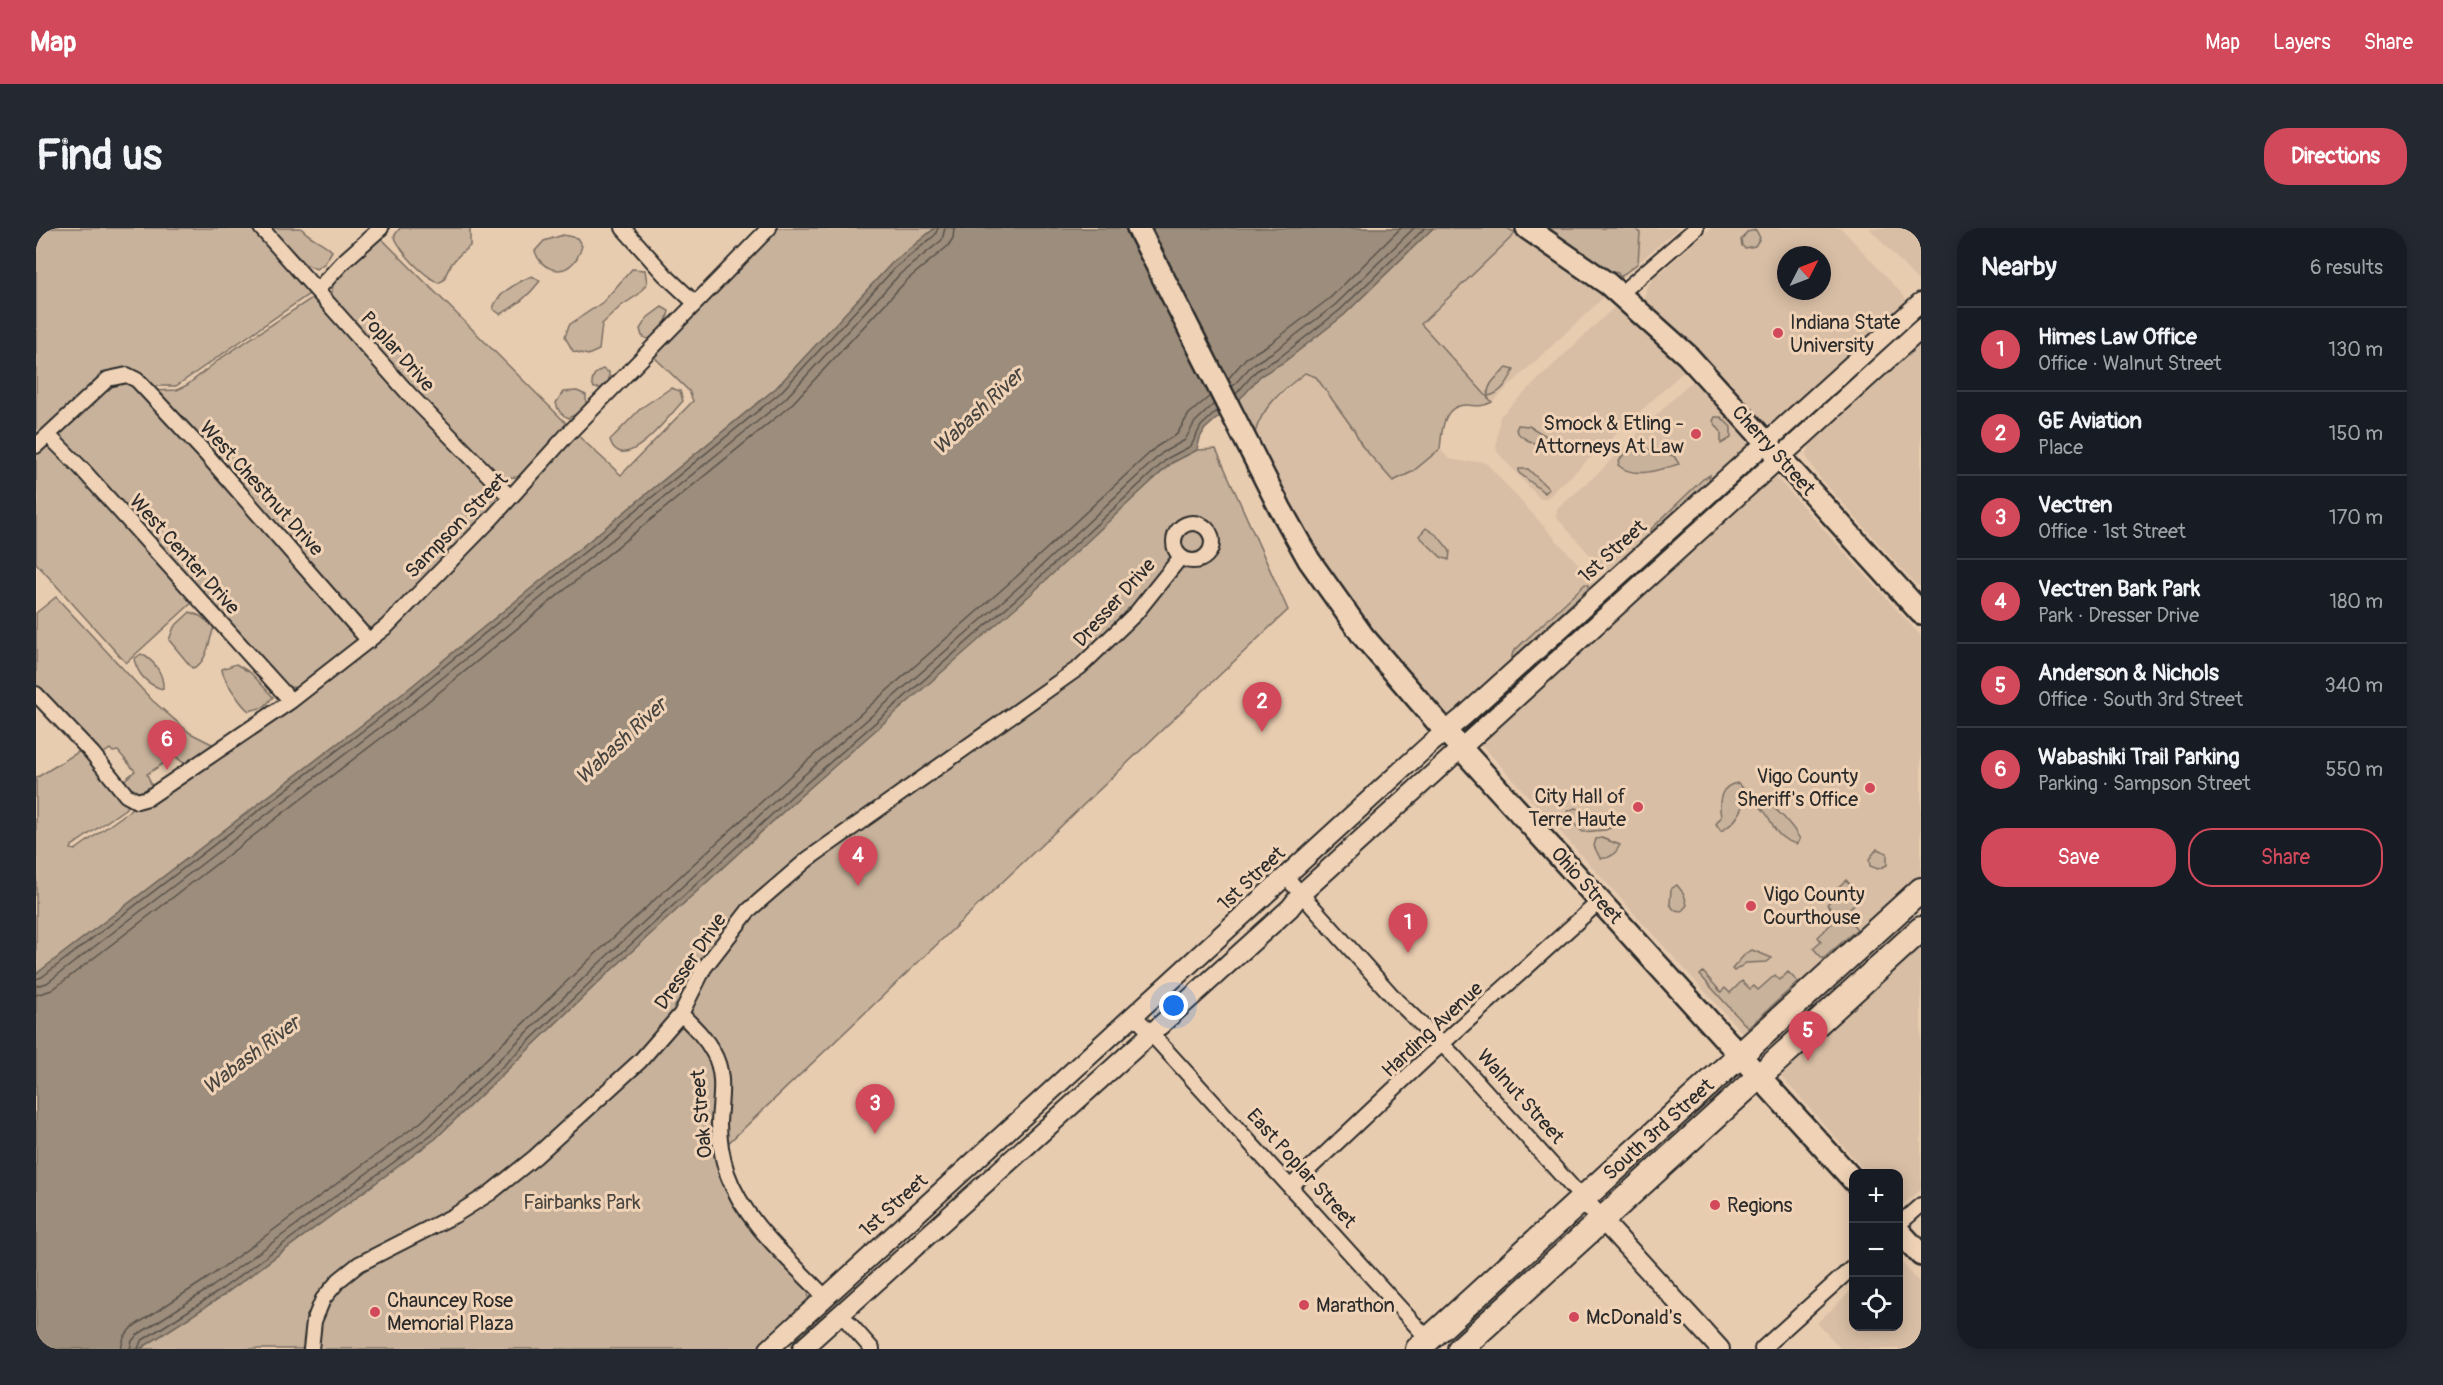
<!DOCTYPE html>
<meta charset="utf-8">
<style>
body{margin:0;font-family:Pangolin,sans-serif;background:#242831;color:#f1f3f6}
.controls{position:absolute;right:18px;bottom:18px;display:grid;overflow:hidden;border-radius:12px;box-shadow:0 3px 15px #0003}
.controls button{width:54px;height:54px;display:grid;place-items:center;padding:0;border:0;border-bottom:2px solid #363941;background:#171b24;color:#f1f3f6;font:30px sans-serif}
.compass{position:absolute;left:1741px;top:18px;width:54px;height:54px;border-radius:50%;background:#171b24;box-shadow:0 3px 15px #0003;rotate:48deg}
.you{position:absolute;left:1138px;top:778px;width:21px;height:21px;margin:-15px;border:4px solid #fff;border-radius:50%;background:#1a73e8;box-shadow:0 0 0 9px #1a73e833}
.badge{display:grid;place-items:center;width:39px;height:39px;border-radius:50%;background:#d1495b;color:#fff;font-size:20px;font-weight:700}
.pin{position:absolute;translate:-50% -50px;filter:drop-shadow(0 2px 3px #0008)}
.pin::after{content:'';position:absolute;top:32px;width:21px;height:18px;background:inherit;clip-path:polygon(0 0,100% 0,50% 100%)}
.list{margin:0;padding:0;list-style:none}
h2{display:flex;justify-content:space-between;align-items:center;height:78px;margin:0;padding:0 24px;font-size:26px}
h2 small{font-size:20px;font-weight:400;color:#9ea1a6}
.list li{display:grid;grid-template-columns:39px 1fr auto;gap:18px;align-items:center;box-sizing:border-box;height:84px;padding:0 24px;border-top:2px solid #363941}
.list b{display:block;font-size:22px;white-space:nowrap}
.list p{margin:0;font-size:20px;white-space:nowrap;color:#9ea1a6}
.list em{font-size:20px;font-style:normal;color:#9ea1a6}
.actions{display:flex;gap:12px;padding:18px 24px}
.actions a{flex:1;padding:14px 0;border:2px solid #d1495b;border-radius:24px;text-align:center;font-size:21px;color:#d1495b}
.actions .main{background:#d1495b;color:#fff}
.icon{flex:none;width:33px;height:33px;fill:none;stroke:currentColor;stroke-width:2;stroke-linecap:round;stroke-linejoin:round}
.map{position:relative;flex:none;width:1885px;height:1121px;overflow:hidden;border-radius:24px}
header{display:flex;align-items:center;gap:36px;box-sizing:border-box;height:84px;padding:0 30px;background:#d1495b;color:#fff}
header strong{font-size:28px}
nav{display:flex;gap:33px;margin-inline-start:auto;font-size:21px}
.intro{display:flex;align-items:center;justify-content:space-between;box-sizing:border-box;height:144px;padding:0 36px}
h1{margin:0;font-size:42px}
.button{padding:15px 27px;border-radius:24px;background:#d1495b;color:#fff;font-size:21px;font-weight:700}
main{display:flex;gap:36px;padding:0 36px}
aside{flex:1;background:#171b24;border-radius:24px;box-shadow:0 3px 15px #0003}
.map>svg:first-child{display:block}
.built{fill:#d8bea5;fill-rule:evenodd}
.green{fill:#c8b29b;stroke:#7a6e63;stroke-width:1.5}
.water{fill:#9d8d7b;stroke:#6f665b;stroke-width:1.5}
.lines{fill:none;stroke-linecap:round;stroke-linejoin:round}
.shore{stroke:#59524b;stroke-width:1.5}
.street-casing{stroke:#2b2b2b;stroke-width:18}
.secondary-casing{stroke:#2b2b2b;stroke-width:22}
.primary-casing{stroke:#2b2b2b;stroke-width:26}
.highway-casing{stroke:#2b2b2b;stroke-width:28}
.street{stroke:#f0d3b6;stroke-width:14}
.secondary{stroke:#f0d3b6;stroke-width:18}
.primary{stroke:#f0d3b6;stroke-width:21}
.highway{stroke:#f0d3b6;stroke-width:24}
.poi-dot{fill:#d1495b;stroke:#f0d3b6;stroke-width:2}
.labels{text-anchor:middle;stroke-width:6;stroke-linejoin:round;paint-order:stroke}
.poi-label{font-size:20px;fill:#2b2b2b;stroke:#f0d3b6;text-anchor:start}
.street-label{font-size:20px;fill:#2b2b2b;stroke:#f0d3b6}
.park-label{font-size:20px;fill:#4a4641;stroke:#f0d3b6}
.water-label{font-size:21px;font-style:italic;fill:#48443f;stroke:#f0d3b6}
</style>
<header>
<strong>Map</strong>
<nav><a>Map</a><a>Layers</a><a>Share</a></nav>
</header>
<div class="intro"><h1>Find us</h1><a class="button">Directions</a></div>
<main>
<div class="map">
<svg width="1885" height="1121" viewBox="0 0 1885 1121">
<rect width="100%" height="100%" fill="#e8ccb0"/>
<filter id="ink" filterUnits="userSpaceOnUse"><feTurbulence type="fractalNoise" baseFrequency=".0167" numOctaves="2"/><feDisplacementMap in="SourceGraphic" scale="12" xChannelSelector="R" yChannelSelector="G"/><feConvolveMatrix kernelMatrix="1 2 1 2 8 2 1 2 1" color-interpolation-filters="sRGB"/></filter>
<g filter="url(#ink)">
<path class="built" d="M1599 0H1643L1602 35 1604 6Z
M1675 0H1805L1868 68 1870 73 1869 79 1738 195 1726 196 1609 74 1610 60 1617 51ZM1750 27H1786V63H1750Z
M1833 0H1885V54L1881 52Z
M1480 5 1522 29 1565 63 1567 70 1456 174 1385 96Z
M1585 79 1649 139 1648 143 1511 270 1504 271 1462 225 1460 220 1464 188 1576 81Z
M1885 108V359L1879 356 1783 249 1770 228 1780 203Z
M1269 145 1280 149 1318 202 1326 218 1376 244 1404 221 1413 231 1431 234 1444 233 1451 236 1557 352 1558 359 1412 491 1309 372 1259 289 1220 205 1223 190 1230 180Z
M1660 152 1663 153 1718 214 1576 343 1572 344 1565 339 1520 289 1521 281 1559 248 1649 159Z
M1735 248 1741 250 1885 408V648L1715 803 1708 807 1444 515Z
M1879 722H1885V961L1863 980 1862 946 1831 945 1744 847Z
M1863 1032 1885 1056V1121H1805L1781 1095 1817 1061 1818 1098H1862Z"/>
<path class="green" d="M0 0H220L276 64 140 158H117L94 143 0 211Z
M234 0H265C274 11 287 13 296 23L289 35 280 41 269 36Z
M364 0H434V18C421 28 413 36 408 52L402 55C384 44 367 27 358 8Z
M739 0H899L855 36 740 160 365 467 0 746V550L47 521 93 576 89 581 36 618 35 621 39 622 92 584 98 577 334 417 539 205 585 247 657 173 653 163 615 126Z
M1397 0H1471L1480 5 1385 96 1456 174C1447 179 1441 178 1432 177 1406 176 1406 203 1404 221L1376 244 1357 253 1326 218 1318 202 1280 149 1269 145C1248 161 1226 178 1219 205L1202 172 1224 148 1248 134 1308 87Z
M1513 0H1599L1604 5 1602 35 1584 49 1582 45 1572 43Z
M1720 2 1724 10 1719 18 1709 20 1706 18 1705 12 1711 4Z
M527 7 541 10 546 18C544 24 542 31 537 35 524 49 504 40 499 23L508 13Z
M343 8 533 198 489 245 482 249 464 250 374 162 299 73 295 65 299 51Z
M596 41 609 42 611 55 603 66 585 78 566 96 563 122 552 127 537 123 529 109 533 97 567 74Z
M496 48 504 53C494 66 479 79 464 86L457 81C461 65 482 54 496 48Z
M279 68 459 263 460 272 458 281 356 388 338 401 324 396 118 163 141 162 151 157 185 130Z
M626 79 633 83C630 96 626 109 611 111L606 108 604 101 611 90Z
M1882 87 1885 90 1884 93 1759 208 1754 201Z
M1471 140 1478 142C1472 154 1465 166 1452 168 1451 155 1462 148 1471 140Z
M566 141 573 144V153L565 160H558L556 154 558 147Z
M96 152 327 411 263 460 247 458 23 213V207L27 199 73 154Z
M635 160 644 163 647 173C635 185 587 251 574 212L605 180Z
M541 163 550 167V176L542 185 533 190C525 187 522 183 520 175L527 164Z
M1679 189H1685L1695 199V210L1685 216V204L1677 193Z
M1482 197 1493 198 1521 214 1513 220C1502 216 1486 213 1480 202Z
M14 218 20 221 159 372 90 435 0 335V223Z
M1607 220 1638 228 1643 236C1625 241 1598 252 1582 237L1584 231 1593 221Z
M1180 221 1252 382 685 922 706 976 773 1062 772 1074 723 1121H104L185 1069 399 911 570 747 761 571 1136 235 1161 222Z
M1483 241H1492L1513 261 1509 265 1483 245Z
M1713 242 1715 244 1589 359 1586 356Z
M1674 247 1673 253 1614 305V302L1667 251Z
M1390 300 1402 308 1414 323 1413 332 1405 329 1383 308Z
M1549 356 1552 357V361L1475 432 1477 424Z
M20 369 117 473 154 505 178 517 176 519 151 538 139 528 111 546 117 561 102 567 85 555 99 543 82 523 77 524 74 521 64 528 0 460V385Z
M1569 372 1572 374 1444 492H1442L1440 489Z
M154 384 164 388 178 399C173 412 171 437 156 440L133 412 138 399Z
M105 426C118 432 128 446 127 461 111 457 102 447 98 431Z
M200 436 215 445 237 469 228 479 213 483C206 478 186 450 186 441Z
M1702 555 1711 564C1708 581 1701 595 1685 603L1680 596 1685 589C1682 573 1684 557 1702 555Z
M1728 573C1742 581 1756 597 1764 611L1761 616C1733 609 1739 589 1722 577Z
M1539 580 1552 584 1577 599 1569 602 1547 604 1532 591V583Z
M1566 610 1584 617C1580 625 1574 632 1564 630L1558 618 1560 611Z
M1841 621 1851 625V637L1842 641 1834 638 1833 631Z
M1810 652 1826 669 1807 686 1821 701 1787 731 1777 720 1785 713 1782 709 1798 693 1790 684 1794 680 1791 676 1803 665 1800 661Z
M1641 657 1648 666 1651 677 1646 683 1638 682 1634 676 1635 661Z
M1716 722 1736 730 1731 734 1710 735 1698 743 1696 741 1710 725Z
M1667 744 1685 764 1689 760 1694 765 1706 753 1714 761 1718 758 1722 762 1739 747 1744 752 1752 744 1762 754 1712 800 1664 747Z
M1693 852 1698 857 1573 971 1568 966Z"/>
<path class="water" d="M899 0H1397L1308 87 1248 134 1224 148 1209 166 1169 201 1164 210 1161 222 1135 235 994 367 761 571 570 747 399 911 185 1069 104 1121H0V746L365 467 740 160 855 36Z"/>
<g class="lines">
<path class="shore" d="M1192 151 1210 130 1235 115 1294 70 1365 0
M1196 159 1216 137 1240 122 1299 77 1378 0
M1200 166 1220 143 1244 129 1304 82 1389 0
M0 751 6 749 368 471 744 165 859 40 899 7 902 0
M0 758 11 755 373 477 749 171 864 46 906 12 909 0
M0 767 16 762 379 484 754 178 871 52 912 18 917 10 918 0
M85 1121 88 1109 95 1100 172 1050 385 894 554 731 746 555 979 350 1120 219 1141 206 1153 186 1174 168
M94 1121 96 1113 101 1107 177 1058 391 901 561 737 752 561 985 357 1126 225 1149 212 1159 194 1178 176
M102 1121 105 1113 182 1064 396 906 566 743 757 567 990 362 1132 230 1155 218 1165 198 1181 183"/>
<defs>
<path id="street" d="M225 0 372 165 474 269
M587 0 629 47 659 75
M282 61 308 33 345 0
M1584 66 1660 0
M12 207 45 240 255 473
M0 218 72 151 91 147 101 152 169 225 333 413
M1138 314a19 19 0 1 1 38 0a19 19 0 1 1-38 0Z
M0 466 56 525 90 567 101 573 112 570 255 473 351 398 456 290 530 208 733 0
M1250 649 1360 772 1417 827 1546 970
M645 786C657 798 669 809 677 824 690 846 684 871 683 895 683 912 686 929 691 945 708 994 754 1032 789 1069
M1099 788 1392 1111
M1254 959 1396 825 1565 672
M1862 997 1885 977
M805 1086 836 1121
M275 1121 278 1093 287 1071 303 1052 323 1036 419 987 454 965 499 929 604 833 645 786 668 740 713 682 772 631 1044 439 1100 385 1144 330
M1726 1121 1818 1038"/>
<path id="secondary" d="M1546 970 1684 1121
M733 1121 1393 517 1427 489 1885 74
M766 1121 1254 680 1265 666 1885 101"/>
<path id="primary" d="M1102 0 1244 280 1273 332 1327 408 1403 496 1818 953
M1491 0 1572 56 1651 127 1885 385
M1862 1002 1885 1027"/>
<path id="highway" d="M1382 1121 1885 662
M1424 1121 1885 701"/>
</defs>
<use href="#street" class="street-casing"/>
<use href="#secondary" class="secondary-casing"/>
<use href="#primary" class="primary-casing"/>
<use href="#highway" class="highway-casing"/>
<use href="#street" class="street"/>
<use href="#secondary" class="secondary"/>
<use href="#primary" class="primary"/>
<use href="#highway" class="highway"/>
</g>
</g>
<g class="poi-dot">
<circle cx="1742" cy="105" r="6"/>
<circle cx="1660" cy="206" r="6"/>
<circle cx="1834" cy="560" r="6"/>
<circle cx="1602" cy="579" r="6"/>
<circle cx="1715" cy="678" r="6"/>
<circle cx="1679" cy="977" r="6"/>
<circle cx="1268" cy="1077" r="6"/>
<circle cx="339" cy="1084" r="6"/>
<circle cx="1538" cy="1089" r="6"/>
</g>
<g class="labels">
<g class="poi-label">
<text x="1754" y="101">Indiana State<tspan x="1754" dy="23">University</tspan></text>
<text x="1648" y="202" text-anchor="end">Smock &amp; Etling -<tspan x="1648" dy="23">Attorneys At Law</tspan></text>
<text x="1822" y="555" text-anchor="end">Vigo County<tspan x="1822" dy="23">Sheriff's Office</tspan></text>
<text x="1590" y="575" text-anchor="end">City Hall of<tspan x="1590" dy="23">Terre Haute</tspan></text>
<text x="1727" y="673">Vigo County<tspan x="1727" dy="23">Courthouse</tspan></text>
<text x="1691" y="984">Regions</text>
<text x="351" y="1079">Chauncey Rose<tspan x="351" dy="23">Memorial Plaza</tspan></text>
<text x="1280" y="1084">Marathon</text>
<text x="1550" y="1096">McDonald's</text>
</g>
<g class="street-label">
<text transform="translate(362 123) rotate(48)" y="7">Poplar Drive</text>
<text transform="translate(1738 222) rotate(48)" y="7">Cherry Street</text>
<text transform="translate(226 260) rotate(48)" y="7">West Chestnut Drive</text>
<text transform="translate(420 297) rotate(-46)" y="7">Sampson Street</text>
<text transform="translate(1576 323) rotate(-42)" y="7">1st Street</text>
<text transform="translate(149 326) rotate(48)" y="7">West Center Drive</text>
<text transform="translate(1078 374) rotate(-48)" y="7">Dresser Drive</text>
<text transform="translate(1215 650) rotate(-43)" y="7">1st Street</text>
<text transform="translate(1551 657) rotate(48)" y="7">Ohio Street</text>
<text transform="translate(654 733) rotate(-56)" y="7">Dresser Drive</text>
<text transform="translate(1396 801) rotate(-43)" y="7">Harding Avenue</text>
<text transform="translate(1485 868) rotate(48)" y="7">Walnut Street</text>
<text transform="translate(665 886) rotate(-95)" y="7">Oak Street</text>
<text transform="translate(1622 901) rotate(-42)" y="7">South 3rd Street</text>
<text transform="translate(1266 940) rotate(48)" y="7">East Poplar Street</text>
<text transform="translate(857 977) rotate(-42)" y="7">1st Street</text>
</g>
<g class="park-label">
<text x="546" y="981">Fairbanks Park</text>
</g>
<g class="water-label">
<text transform="translate(942 183) rotate(-43)" y="7">Wabash River</text>
<text transform="translate(585 513) rotate(-43)" y="7">Wabash River</text>
<text transform="translate(215 827) rotate(-37)" y="7">Wabash River</text>
</g>
</g>
</svg>
<div class="controls">
<button>+</button>
<button>−</button>
<button><svg class="icon" aria-label="locate" viewBox="0 0 24 24"><circle cx="12" cy="12" r="6"/><path d="M12 2v4M12 18v4M2 12h4M18 12h4"/></svg></button>
</div>
<svg class="compass" viewBox="-18 -18 36 36"><path d="M0-13l5 13h-10z" fill="#e53935"/><path d="M0 13l5-13h-10z" fill="#9ea1a6"/></svg>
<div class="you"></div>
<div class="pin badge" style="left:1372px;top:725px">1</div>
<div class="pin badge" style="left:1226px;top:504px">2</div>
<div class="pin badge" style="left:839px;top:906px">3</div>
<div class="pin badge" style="left:822px;top:658px">4</div>
<div class="pin badge" style="left:1772px;top:833px">5</div>
<div class="pin badge" style="left:131px;top:542px">6</div>
</div>
<aside>
<h2>Nearby<small>6 results</small></h2>
<ul class="list">
<li><span class="badge">1</span><div><b>Himes Law Office</b><p>Office · Walnut Street</p></div><em>130 m</em></li>
<li><span class="badge">2</span><div><b>GE Aviation</b><p>Place</p></div><em>150 m</em></li>
<li><span class="badge">3</span><div><b>Vectren</b><p>Office · 1st Street</p></div><em>170 m</em></li>
<li><span class="badge">4</span><div><b>Vectren Bark Park</b><p>Park · Dresser Drive</p></div><em>180 m</em></li>
<li><span class="badge">5</span><div><b>Anderson &amp; Nichols</b><p>Office · South 3rd Street</p></div><em>340 m</em></li>
<li><span class="badge">6</span><div><b>Wabashiki Trail Parking</b><p>Parking · Sampson Street</p></div><em>550 m</em></li>
</ul>
<div class="actions"><a class="main">Save</a><a>Share</a></div>
</aside>
</main>
